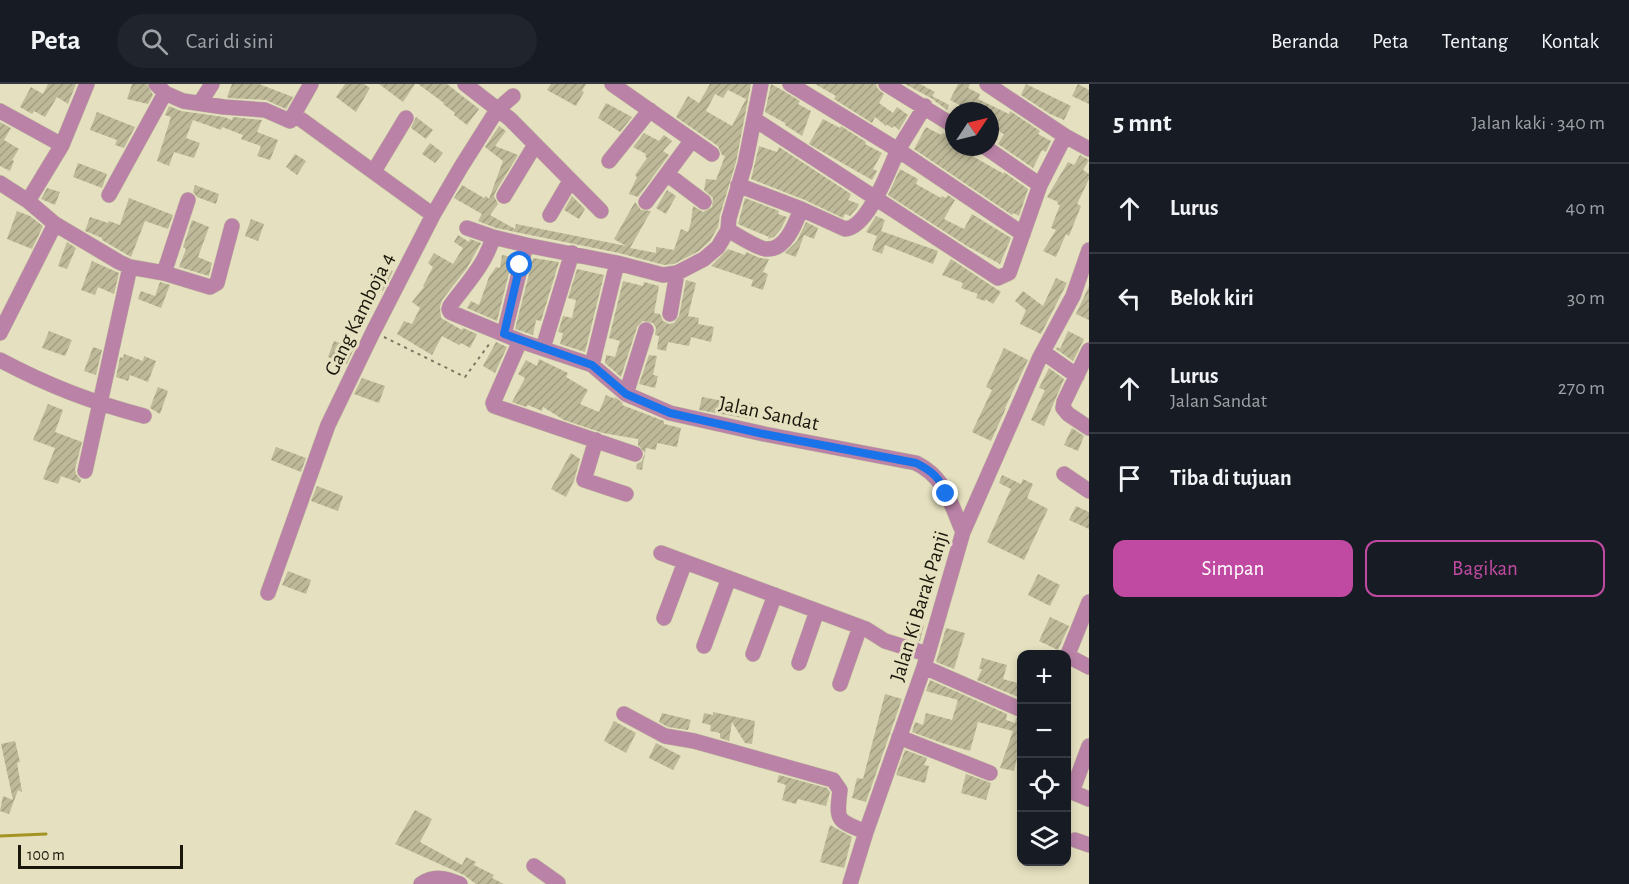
<!DOCTYPE html>
<html lang="id">
<meta charset="utf-8">
<style>
body{margin:0;font-family:"Alegreya Sans",sans-serif;background:#20242c;color:#f1f3f6}
.controls{position:absolute;right:18px;bottom:18px;display:grid;overflow:hidden;border-radius:12px;box-shadow:0 3px 9px #0003}
.controls button{width:54px;height:54px;display:grid;place-items:center;padding:0;border:0;border-bottom:2px solid #363941;background:#171b24;color:#f1f3f6;font:30px sans-serif}
.compass{position:absolute;left:945px;top:18px;width:54px;height:54px;border-radius:50%;background:#171b24;box-shadow:0 3px 9px #0003;rotate:55deg}
.scale{position:absolute;left:18px;bottom:15px;width:165px;box-sizing:border-box;padding-left:6px;border:3px solid #19170b;border-top:0;font-size:16px;line-height:21px;white-space:nowrap;color:#19170b;-webkit-text-stroke:4px #e5e0bf;paint-order:stroke}
.stop{position:absolute;width:18px;height:18px;margin:-14px;border:4px solid #1a73e8;border-radius:50%;background:#fff}
.stop.end{background:#1a73e8;border-color:#fff;box-shadow:0 2px 6px #0008}
.list{margin:0;padding:0;list-style:none}
h2{display:flex;justify-content:space-between;align-items:center;height:78px;margin:0;padding:0 24px;font-size:26px}
h2 small{font-size:20px;font-weight:400;color:#9ea1a6}
.list li{display:grid;grid-template-columns:39px 1fr auto;gap:18px;align-items:center;box-sizing:border-box;height:90px;padding:0 24px;border-top:2px solid #363941}
.list b{display:block;font-size:22px;white-space:nowrap}
.list p{margin:0;font-size:20px;white-space:nowrap;color:#9ea1a6}
.list em{font-size:20px;font-style:normal;color:#9ea1a6}
.actions{display:flex;gap:12px;padding:18px 24px}
.actions a{flex:1;padding:14px 0;border:2px solid #c04aa1;border-radius:12px;text-align:center;font-size:21px;color:#c04aa1}
.actions .main{background:#c04aa1;color:#fff}
.icon{flex:none;width:33px;height:33px;fill:none;stroke:currentColor;stroke-width:2;stroke-linecap:round;stroke-linejoin:round}
.map{position:relative;flex:none;width:1089px;height:800px;overflow:hidden}
header{display:flex;align-items:center;gap:36px;box-sizing:border-box;height:84px;padding:0 30px;background:#171b24;border-bottom:2px solid #363941}
header strong{font-size:28px}
nav{display:flex;gap:33px;margin-inline-start:auto;font-size:21px}
.search{width:420px;height:54px;background:#20242c;display:flex;align-items:center;gap:15px;box-sizing:border-box;padding:0 21px;border-radius:33px;color:#9ea1a6;font-size:22px}
main{display:flex}
aside{flex:1;background:#171b24}
.map>svg:first-child{display:block}
.lines{fill:none;stroke-linecap:round;stroke-linejoin:round}
.stream{stroke:#a49424;stroke-width:3}
.building{fill:url(#building-hatch);fill-rule:evenodd}
.minor-casing{stroke:#c0bc9f;stroke-width:16}
.path{stroke:#797560;stroke-width:2;stroke-dasharray:3 4.5;stroke-linecap:butt}
.minor{stroke:#b982a6;stroke-width:15}
.route{stroke:#1a73e8;stroke-width:8}
.labels{text-anchor:middle;stroke-width:6;stroke-linejoin:round;paint-order:stroke}
.street-label{font-size:21px;fill:#19170b;stroke:#e5e0bf}
</style>
<header>
<strong>Peta</strong>
<div class="search"><svg class="icon" aria-label="search" viewBox="0 0 24 24"><circle cx="10" cy="10" r="6"/><path d="M15 15l6 6"/></svg>Cari di sini</div>
<nav><a>Beranda</a><a>Peta</a><a>Tentang</a><a>Kontak</a></nav>
</header>
<main>
<div class="map">
<svg width="1089" height="800" viewBox="0 0 1089 800">
<defs>
<pattern id="building-hatch" width="6" height="6" patternUnits="userSpaceOnUse" patternTransform="scale(1.5)"><rect width="6" height="6" fill="#beb999"/><path d="M-1 1l2-2M0 6l6-6M5 7l2-2" fill="none" stroke="#a39e82"/></pattern>
</defs>
<rect width="100%" height="100%" fill="#e5e0bf"/>
<g class="lines">
<path class="stream" d="M0 752 46 750"/>
</g>
<path class="building" d="M48 0H76L68 20 57 13 45 33 34 27 32 30 20 23 31 3 43 10Z
M132 0H147L153 11 148 20 127 15Z
M232 0H259L293 13 286 25 266 16 229 14 227 13Z
M345 0H364L370 4 356 28 336 13Z
M379 0H415L403 18Z
M418 0H447L479 25 467 41 454 31 455 29 443 20 444 19Z
M551 0H586L582 7 584 8 576 22 547 6Z
M710 0H751L736 78 720 131 718 143 710 157 699 167 674 180 664 181 619 169 496 144 478 137 482 130 454 114 462 101 484 114 486 112 489 115 503 77 485 63 499 42 506 47 495 62 518 71 496 107 494 112 498 120 490 131 515 145 516 140 626 162 614 155 635 118 641 126 651 127 630 164 656 169V163L674 166 681 145 688 148 691 138 693 122 703 128 712 123 713 114 704 106 706 95 716 96 725 72 722 71 718 62 676 33 688 12 699 19ZM728 6 746 15 732 42 706 27 715 10 723 14Z
M771 0 782 6 800 17 798 20 811 27 802 52 785 41V39L765 28Z
M815 0H876L878 5 884 10 879 19 893 29 897 23 908 31 899 46 894 42 892 44 886 40V42L875 33 872 39 834 15 836 12Z
M905 0H920L935 8 932 12 949 21 947 26 931 14Z
M958 0H970L968 4 980 10 978 15 1009 30 1010 27 1040 47 1038 50 1051 57 1046 68 1042 66 1033 84 998 60 1004 50 990 43V27H971L950 16Z
M1026 0 1071 22 1064 36 1050 30 1021 11Z
M1078 0 1089 6V20L1072 12Z
M606 19 632 33 620 48 598 34Z
M169 22 181 27 224 33 232 36 233 33 262 36 257 48 278 56 270 76 257 72 261 62 241 55 243 51 222 43 221 46 193 36 186 54 200 59 194 74 174 68 169 82 157 77 171 33 165 31Z
M97 28 135 43 124 64 115 61 117 56 90 46Z
M416 33 433 46 426 55 411 44Z
M823 35 840 44 841 42 866 58 865 60 882 69 873 85 877 87 872 96 809 60Z
M0 38 11 44 4 56 19 65 12 76 14 77 10 87 0 82Z
M926 43 941 51 943 49 953 54 951 58 954 60V63H960L975 71 974 73 1004 90V88L1028 105 1019 132 1013 129 1012 131 914 65Z
M644 49 659 57 664 51 672 57 663 67 669 71 638 113 629 110 637 93 635 91 647 74 645 72 646 70 633 63Z
M430 59 443 69 435 79 422 70Z
M759 62 777 68 779 63 851 110 848 116 859 120 857 124 850 132 845 130 843 134 805 116 751 95Z
M295 70 306 77 297 91 286 83Z
M1080 71 1089 76 1083 86 1089 90V95L1077 120 1081 122 1069 152 1066 150 1056 173 1043 167 1056 146 1051 144 1060 121 1057 120 1058 118 1047 113 1068 78 1074 81Z
M78 79 107 90 102 104 73 93Z
M900 85 918 95 916 100 941 114 942 112 946 114 948 111 955 116 944 135 964 145 972 130 1011 154 1000 180 967 162 888 111Z
M195 101 219 110 216 120 197 113 193 108Z
M47 104 60 108 55 121 41 115Z
M667 106 676 112 666 130 656 124Z
M572 112 585 125 579 135 564 126Z
M129 114 173 131 168 145 145 137 131 173 102 156V154L85 147 90 133 108 139 109 137 120 141Z
M745 114 779 127 778 130 787 133 781 145 774 153 768 155 769 153 738 140Z
M17 127 30 132 43 142 32 165 7 155Z
M876 132 885 136 881 147 938 167 933 180 885 161 882 170 872 166 877 152 866 148Z
M251 135 264 140 258 157 245 152Z
M192 136 209 143 198 173 212 179 209 192 179 183 186 165 183 163Z
M806 138 818 144 814 155 804 151 796 173 785 169 797 157Z
M458 151 469 158 470 155 481 159 467 184 442 216 440 223 441 234 462 246 463 244 477 250 470 264 461 259 459 261 442 252 432 271 397 250 404 237 412 240 420 224 412 218 424 203 423 202 433 183 428 179 434 169 453 180 463 164 454 158Z
M67 158 76 164 67 185 58 182Z
M728 165 745 171 746 168 760 174 769 175 763 188 768 190 763 206 751 202 753 196 711 182Z
M502 171 513 173 497 237 467 224 471 217 479 221 489 193 496 183 500 184Z
M533 174 559 178 541 237 536 236 533 251 515 245Z
M951 175 1001 208 993 220 985 215V217L976 214 978 210 961 204 963 199 942 191Z
M92 177 119 189 114 210 98 203 95 211 81 206Z
M379 182 393 187 383 207 371 202Z
M577 185 604 191 585 268 560 260 563 249 558 248 563 232 572 234 576 216 568 214Z
M1056 194 1067 199 1041 250 1020 240 1026 226 1015 217 1023 207 1043 222Z
M686 196 696 199 688 232 699 234 698 240 714 243 711 258 691 253 689 262 668 258 666 267 657 265 659 252 655 251 656 244 653 239 643 237 637 243 621 293 605 279 606 271 615 273 620 257 609 254 623 197 643 202 644 198 659 202 654 229 660 230 663 237 669 240 674 239 679 232Z
M160 198 170 201 161 224 138 215 141 207 155 212Z
M1089 202V236L1076 230Z
M49 247 72 256 65 272 42 264Z
M1068 247 1084 255 1073 277 1056 265 1057 263 1060 265Z
M334 257 354 264 347 280 328 273Z
M496 258 507 263 495 289 483 282Z
M93 263 102 266 96 291 84 287Z
M1004 264 1028 276 1005 324H1006L991 357 972 348 992 306 986 303Z
M124 270 143 277 144 272 156 277 148 298 130 291 128 297 116 293 120 273 123 274Z
M649 271 657 272 653 291 658 292 655 304 639 300Z
M539 275 568 289 566 293 588 306 580 320 599 328 606 311 615 315V313L623 319 622 321 664 337V340L681 344 677 363 657 359 656 366 646 364 642 386 636 385 637 380 642 377 645 369 638 361V355L603 349 564 336 543 323 542 327 528 321 526 323 512 318 525 294 518 290 526 276 537 282Z
M1049 284 1064 295 1044 342 1031 336 1045 306 1039 304Z
M362 294 385 302 379 319 354 310Z
M158 303 168 307 160 330 150 324Z
M702 313 749 322V319L758 321 755 336 699 326Z
M48 320 63 326 55 348 82 358 75 385 76 390 81 396 80 399 61 392 58 400 43 395 55 364 33 356Z
M1072 344 1084 352 1078 367 1064 361Z
M276 363 306 374 301 388 271 376Z
M571 369 580 375 574 397 566 413 551 405Z
M1002 391 1021 400 1023 395 1033 400 1027 414 1048 425 1024 476 987 458 1011 405 999 399Z
M317 402 343 412 338 427 311 417Z
M1076 422 1089 428V445L1069 436Z
M288 487 311 496 306 510 282 501Z
M1038 490 1060 501 1050 522 1028 511Z
M1050 533 1069 542 1058 566 1039 557Z
M907 536 924 541 920 557 903 552Z
M946 544 965 549 954 585 936 578Z
M982 574 1007 581 1003 595 1022 600 1018 613 977 596 982 585H979Z
M930 596 1007 630 1006 636 1015 639 1016 634 1022 636V653L1014 687 1000 684 1013 647 978 638 970 667 942 659 912 648 915 638 923 641 926 629 952 636 958 616 926 607Z
M885 610 902 615 866 718 852 714 857 694 863 695Z
M713 628 755 637 752 660 745 659 732 638 729 657 720 654V649L710 647 711 641 702 639 704 629 713 631Z
M662 629 691 636 688 646 668 643 659 638Z
M614 637 636 649 626 669 604 657Z
M15 657 20 678 17 679 22 708 18 706 9 730 0 727 3 712 13 716 1 660Z
M656 659 681 672 673 686 649 674Z
M905 666 927 674 924 681 929 682 925 699 896 691Z
M966 690 991 699 986 716 961 709Z
M779 691 827 704 830 708 826 722 798 715 796 720 782 716 786 701 777 698Z
M415 726 432 735 420 758 462 781 466 773 476 778 474 781 494 791 492 794 504 800H476L464 791 395 760Z
M830 741 852 753 844 784 820 778Z"/>
<g class="lines">
<defs>
<path id="minor" d="M87 0 62 61 28 117 55 140 119 178 130 183 164 189 210 203 217 199 232 142
M156 0 165 9 183 17 224 23 265 26 290 37 311 0
M465 0 510 35 601 127
M612 0 712 70
M790 0 898 66 1023 150
M886 0 954 42
M987 0 1065 52 1089 65
M200 19 212 0
M0 27 62 61
M295 31 433 131
M754 35 998 194 1009 189 1040 101 1065 52
M985 63 1040 101
M609 77 650 26
M374 87 406 34
M667 90 704 118
M0 99 28 117
M738 101 801 125 845 145C868 144 889 85 898 66 907 51 916 37 925 22
M109 111 165 9
M504 112 535 61
M646 118 692 56
M550 131 570 97
M467 144 493 153 526 161 617 179 663 191 677 189 704 175 718 163 728 146 729 134 745 80 761 0
M728 146C737 151 756 164 766 165 786 167 796 138 801 125
M493 153C486 180 466 200 450 222L449 225 450 228 520 257 592 281 626 310 670 329 764 350 916 379C946 394 950 419 963 448
M164 189 188 116
M670 230 677 189
M0 249 55 140
M504 250 526 161
M520 257 493 319 494 322 635 370
M543 264 572 169
M1089 266 1064 318 1063 324 1068 330 1089 344
M1043 268 1077 292
M0 276C49 302 91 318 144 332
M592 281 617 179
M626 310 646 246
M596 356 584 396 626 410
M85 387 130 183
M1064 390 1089 407
M661 469 866 545 885 557 927 570
M268 509 328 341 373 248 433 131 461 83 497 26 513 12
M664 534 685 478
M704 562 729 494
M753 570 775 511
M1068 572 1089 583
M1066 575 1089 518
M799 579 817 527
M924 583 1022 626
M840 600 860 543
M624 630 665 652 694 657 833 696 840 706C836 738 837 736 866 748
M899 653 990 689
M1089 662 1072 708 1089 715
M1075 756 1089 761
M534 782 558 799
M421 800C434 791 446 794 460 800
M850 800 866 748 924 583 963 448 1040 273 1073 212 1089 166"/>
</defs>
<use href="#minor" class="minor-casing"/>
<path class="path" d="M384 253 465 293 490 259"/>
<use href="#minor" class="minor"/>
</g>
<g class="lines">
<path class="route" d="M520 181 504 250 592 281 626 310 670 329 764 350 916 379C932 387 940 394 946 410"/>
</g>
<g class="labels">
<g class="street-label">
<text transform="translate(359 230) rotate(-64)" y="7">Gang Kamboja 4</text>
<text transform="translate(769 329) rotate(12)" y="7">Jalan Sandat</text>
<text transform="translate(919 522) rotate(-73)" y="7">Jalan Ki Barak Panji</text>
</g>
</g>
</svg>
<div class="controls">
<button>+</button>
<button>−</button>
<button><svg class="icon" aria-label="locate" viewBox="0 0 24 24"><circle cx="12" cy="12" r="6"/><path d="M12 2v4M12 18v4M2 12h4M18 12h4"/></svg></button>
<button><svg class="icon" aria-label="layers" viewBox="0 0 24 24"><path d="M12 4l9 5-9 5-9-5zM3 14l9 5 9-5"/></svg></button>
</div>
<svg class="compass" viewBox="-18 -18 36 36"><path d="M0-13l5 13h-10z" fill="#e53935"/><path d="M0 13l5-13h-10z" fill="#9ea1a6"/></svg>
<div class="scale">100 m</div>
<div class="stop" style="left:520px;top:181px"></div>
<div class="stop end" style="left:946px;top:410px"></div>
</div>
<aside>
<h2>5 mnt<small>Jalan kaki · 340 m</small></h2>
<ul class="list">
<li><svg class="icon" aria-label="ahead" viewBox="0 0 24 24"><path d="M12 20V5M6 11l6-6 6 6"/></svg><div><b>Lurus</b></div><em>40 m</em></li>
<li><svg class="icon" aria-label="left" viewBox="0 0 24 24"><path d="M17 20v-9H6M10 6l-5 5 5 5"/></svg><div><b>Belok kiri</b></div><em>30 m</em></li>
<li><svg class="icon" aria-label="ahead" viewBox="0 0 24 24"><path d="M12 20V5M6 11l6-6 6 6"/></svg><div><b>Lurus</b><p>Jalan Sandat</p></div><em>270 m</em></li>
<li><svg class="icon" aria-label="arrive" viewBox="0 0 24 24"><path d="M6 21V4h12l-3 4 3 4H6"/></svg><div><b>Tiba di tujuan</b></div></li>
</ul>
<div class="actions"><a class="main">Simpan</a><a>Bagikan</a></div>
</aside>
</main>
